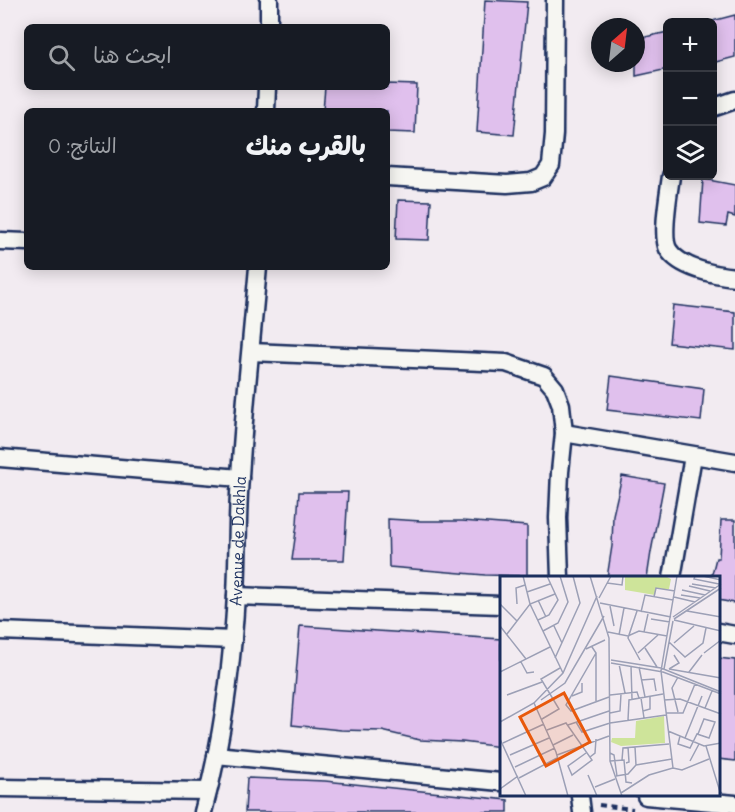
<!DOCTYPE html>
<html lang="ar">
<meta charset="utf-8">
<style>
body{margin:0;font-family:Delius,"Playpen Sans Arabic",sans-serif;background:#20242c;color:#f1f3f6;direction:rtl}
.controls{position:absolute;right:18px;top:18px;display:grid;overflow:hidden;border-radius:9px;box-shadow:0 3px 15px #0003}
.controls button{width:54px;height:54px;display:grid;place-items:center;padding:0;border:0;border-bottom:2px solid #363941;background:#171b24;color:#f1f3f6;font:30px sans-serif}
.compass{position:absolute;left:591px;top:18px;width:54px;height:54px;border-radius:50%;background:#171b24;box-shadow:0 3px 15px #0003;rotate:28deg}
.list{margin:0;padding:0;list-style:none}
h2{display:flex;justify-content:space-between;align-items:center;height:78px;margin:0;padding:0 24px;font-size:26px}
h2 small{font-size:20px;font-weight:400;color:#9ea1a6}
.icon{flex:none;width:33px;height:33px;fill:none;stroke:currentColor;stroke-width:2;stroke-linecap:round;stroke-linejoin:round}
.map{position:relative;flex:none;width:735px;height:812px;overflow:hidden;direction:ltr}
.search{position:absolute;background:#171b24;box-shadow:0 3px 15px #0003;left:24px;top:24px;width:366px;height:66px;display:flex;align-items:center;gap:15px;box-sizing:border-box;padding:0 21px;border-radius:9px;color:#9ea1a6;font-size:22px}
.panel{position:absolute;background:#171b24;box-shadow:0 3px 15px #0003;left:24px;top:108px;width:366px;height:162px;border-radius:9px;direction:rtl}
.map>svg:first-child{display:block}
.building{fill:#e0c0ed;stroke:#1b2f5e;stroke-width:1.5}
.lines{fill:none;stroke-linecap:round;stroke-linejoin:round}
.street-casing{stroke:#1b2f5e;stroke-width:21}
.path{stroke:#1b2f5e;stroke-width:4;stroke-dasharray:6 4.5;stroke-linecap:butt}
.street{stroke:#f6f6f2;stroke-width:16}
.labels{text-anchor:middle;stroke-width:5;stroke-linejoin:round;paint-order:stroke}
.street-label{font-size:16px;fill:#1b2f5e;stroke:#f6f6f2}
.inset-road{fill:none;stroke:#9ca0b6;stroke-width:1.5}
.view{fill:#e8590c;fill-opacity:0.15;stroke:#e8590c;stroke-width:3}
.inset-edge{fill:none;stroke:#1b2f5e;stroke-width:3}
</style>
<div class="map">
<svg width="735" height="812" viewBox="0 0 735 812">
<rect width="100%" height="100%" fill="#f2ebf1"/>
<filter id="ink" filterUnits="userSpaceOnUse"><feTurbulence type="fractalNoise" baseFrequency=".0167" numOctaves="2"/><feDisplacementMap in="SourceGraphic" scale="12" xChannelSelector="R" yChannelSelector="G"/><feConvolveMatrix kernelMatrix="1 2 1 2 8 2 1 2 1" color-interpolation-filters="sRGB"/></filter>
<g filter="url(#ink)">
<path class="building" d="M485 0 527 2 514 135 477 132Z
M735 15V57L712 63V21Z
M668 32V69L636 76V39Z
M387 84 417 85 415 133 387 132V111H323L325 87H387Z
M703 179 735 185V217L728 215 726 226 700 223Z
M398 200 431 201 429 240 396 239Z
M673 305 735 312V350L669 343Z
M611 376 704 389 701 421 607 410Z
M622 476 664 483 651 552 647 578H607L612 546 613 515Z
M299 492H348L344 560H292L297 524Z
M388 519 421 521H462L527 526V576L485 575 389 567Z
M721 520H735V603L718 600V578H711L716 558H719Z
M300 626 501 639V747L462 742 420 740 382 731 341 730 292 725Z
M718 658 735 660V761L718 759Z
M247 778 325 781 508 800V812H245Z"/>
<g class="lines">
<defs>
<g id="street">
<path d="M269 27V0"/>
<path d="M712 108 735 100"/>
<path d="M266 111 267 87"/>
<path d="M671 176C669 192 661 235 668 249 679 268 715 275 735 277"/>
<path d="M387 177 507 184 531 182 543 177 551 165 554 134 555 0"/>
<path d="M0 241 27 242"/>
<path d="M251 352 506 363 544 376 555 389 561 405 564 433 560 472 558 518 560 578"/>
<path d="M564 433 735 462"/>
<path d="M0 458 240 478"/>
<path d="M672 578 693 456"/>
<path d="M236 596 501 605"/>
<path d="M0 631 233 640"/>
<path d="M718 632 735 635"/>
<path d="M216 755 501 782"/>
<path d="M0 788 208 791"/>
<path d="M580 796 582 812"/>
<path d="M646 796 735 804"/>
<path id="s1" d="M203 812C222 742 232 668 236 595 238 556 237 516 240 477 244 407 252 337 258 267"/>
</g>
</defs>
<use href="#street" class="street-casing"/>
<path class="path" d="M599 805 633 809"/>
<use href="#street" class="street"/>
</g>
</g>
<g class="labels">
<g class="street-label">
<text dy="6" stroke="none"><textPath href="#s1" startOffset="274">Avenue de Dakhla</textPath></text>
</g>
</g>
<g transform="translate(500 576)">
<rect width="220" height="220" fill="#f2ebf1"/>
<path d="M125 0H165L171 3 169 13H156L155 19 125 14ZM164 140 165 167 121 170 111 166 112 162H135L136 145Z" fill="#cee49a"/>
<path class="inset-road" d="M23 0 30 28 63 97M90 0 109 62 110 185 122 220M195 0 194 3 219 8M203 0 221 4M107 7 122 9 123 0M192 8 216 12M189 10 210 15M182 14 205 19M27 16 50 8M181 19 200 22M154 21 156 12 175 15M174 21 195 26M99 22 111 0M38 24 46 41M100 27 171 41M0 28 17 45M17 28 16 12 25 9M110 30 114 50M137 35 128 62 140 84M187 35 221 41M141 36 145 19 173 24M173 41 221 8M151 43 170 46M174 43 221 12M38 44 49 39 58 24 47 0M174 44 221 55M0 50 26 83M54 50 62 67M43 55 58 47 68 26 60 0M108 56 128 60 139 55 167 60M144 56 148 38M7 58 30 28 55 18M119 59 124 32M169 66 185 81 203 67 206 52M174 67 194 50M92 71 96 77V125M145 72 157 91M86 73 105 64M96 77 66 129 71 135 109 121M138 77 158 59M204 77 221 64M55 82 80 27 73 0M111 84 161 92 221 116M21 86 27 97 34 96M111 87 163 96 221 118M119 88 125 117M131 90 132 123M139 91 145 121M164 93 173 45M169 93 221 102M169 93 179 87 174 79M0 96 50 71M189 96 202 79M141 104 154 103 156 115M7 119 42 106M110 119 137 116 139 122M72 120 82 116V107M141 122 144 142M41 124 65 107 104 40M164 124 180 123 221 138M34 127 56 176 68 220M205 132 212 115M143 135 150 133V120M178 136 172 112 178 101M110 137 120 135 121 118M166 137H183L195 108M42 143 59 133 41 103 60 92M128 144 129 124 163 118M0 146 34 127 63 97 97 20M76 146 82 156 110 147 166 139M68 149 109 135M47 154 66 147 92 184 72 199 68 190 86 177M168 155 204 170 221 167M180 160 178 168 190 172 197 158 209 162 215 146 204 143 198 158M185 162 202 120M0 163 26 220M3 167 44 148M53 169 73 159M206 170 221 219M135 171 136 189M110 177 114 179 117 200M10 179 49 162M57 179 109 160M90 181 95 177 96 163M122 184 123 172 169 168M110 185 124 184 126 206 132 207M190 185 199 168M126 187 129 186 128 171M15 191 55 172M173 192 182 194 209 183M88 199 97 220M116 200 128 198 136 189 172 183M19 202 57 182M95 211 115 203M0 213 18 200M121 217 149 199 173 192 161 95 177 0"/>
<path class="view" d="M64 117 90 166 46 190 20 141Z"/>
<rect width="220" height="220" class="inset-edge"/>
</g>
</svg>
<div class="controls">
<button>+</button>
<button>−</button>
<button><svg class="icon" aria-label="layers" viewBox="0 0 24 24"><path d="M12 4l9 5-9 5-9-5zM3 14l9 5 9-5"/></svg></button>
</div>
<svg class="compass" viewBox="-18 -18 36 36"><path d="M0-13l5 13h-10z" fill="#e53935"/><path d="M0 13l5-13h-10z" fill="#9ea1a6"/></svg>
<div class="search"><svg class="icon" aria-label="search" viewBox="0 0 24 24"><circle cx="10" cy="10" r="6"/><path d="M15 15l6 6"/></svg>ابحث هنا</div>
<section class="panel">
<h2>بالقرب منك<small>النتائج: 0</small></h2>
<ul class="list">
</ul>
</section>
</div>
